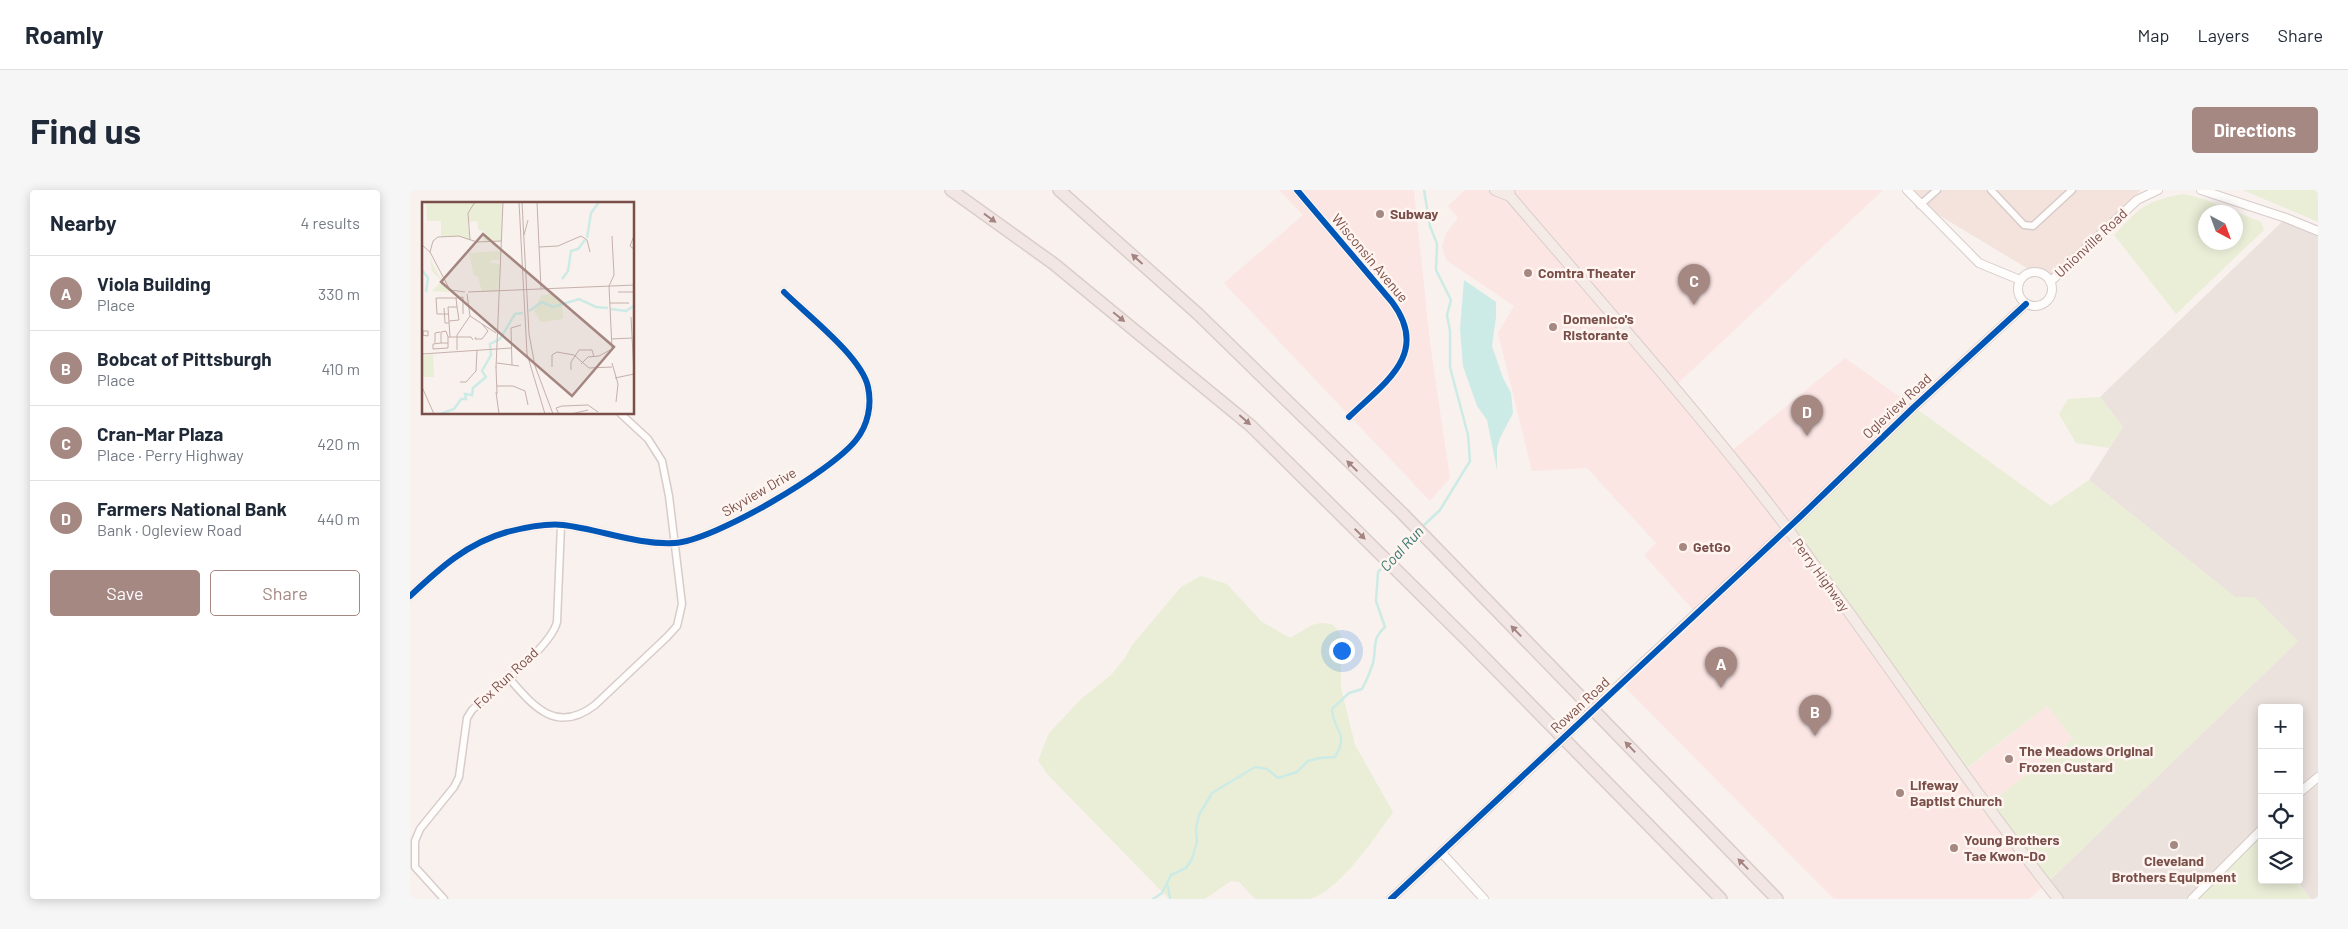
<!DOCTYPE html>
<meta charset="utf-8">
<style>
body{margin:0;font-family:Barlow,sans-serif;background:#f6f6f7;color:#1f2937}
.controls{position:absolute;right:15px;bottom:15px;display:grid;overflow:hidden;border-radius:5px;box-shadow:0 2px 12px #0003}
.controls button{width:45px;height:45px;display:grid;place-items:center;padding:0;border:0;border-bottom:1px solid #e0e1e3;background:#fff;color:#1f2937;font:25px sans-serif}
.compass{position:absolute;left:1788px;top:15px;width:45px;height:45px;border-radius:50%;background:#fff;box-shadow:0 2px 12px #0003;rotate:139deg}
.you{position:absolute;left:931px;top:460px;width:18px;height:18px;margin:-12px;border:4px solid #fff;border-radius:50%;background:#1a73e8;box-shadow:0 0 0 8px #1a73e833}
.badge{display:grid;place-items:center;width:32px;height:32px;border-radius:50%;background:#a68883;color:#fff;font-size:16px;font-weight:700}
.pin{position:absolute;translate:-50% -41px;filter:drop-shadow(0 1px 2px #0008)}
.pin::after{content:'';position:absolute;top:26px;width:18px;height:15px;background:inherit;clip-path:polygon(0 0,100% 0,50% 100%)}
.list{margin:0;padding:0;list-style:none}
h2{display:flex;justify-content:space-between;align-items:center;height:65px;margin:0;padding:0 20px;font-size:21px}
h2 small{font-size:16px;font-weight:400;color:#747a83}
.list li{display:grid;grid-template-columns:32px 1fr auto;gap:15px;align-items:center;box-sizing:border-box;height:75px;padding:0 20px;border-top:1px solid #e0e1e3}
.list b{display:block;font-size:19px;white-space:nowrap}
.list p{margin:0;font-size:16px;white-space:nowrap;color:#747a83}
.list em{font-size:16px;font-style:normal;color:#747a83}
.actions{display:flex;gap:10px;padding:15px 20px}
.actions a{flex:1;padding:11px 0;border:1px solid #a68883;border-radius:5px;text-align:center;font-size:18px;color:#a68883}
.actions .main{background:#a68883;color:#fff}
.icon{flex:none;width:28px;height:28px;fill:none;stroke:currentColor;stroke-width:2;stroke-linecap:round;stroke-linejoin:round}
.map{position:relative;flex:none;width:1908px;height:709px;overflow:hidden;border-radius:5px}
header{display:flex;align-items:center;gap:30px;box-sizing:border-box;height:70px;padding:0 25px;background:#fff;border-bottom:1px solid #e0e1e3}
header strong{font-size:24px}
nav{display:flex;gap:28px;margin-inline-start:auto;font-size:18px}
.intro{display:flex;align-items:center;justify-content:space-between;box-sizing:border-box;height:120px;padding:0 30px}
h1{margin:0;font-size:35px}
.button{padding:12px 22px;border-radius:5px;background:#a68883;color:#fff;font-size:18px;font-weight:700}
main{display:flex;gap:30px;padding:0 30px}
aside{flex:1;background:#fff;border-radius:5px;box-shadow:0 2px 12px #0003}
.map>svg:first-child{display:block}
.residential{fill:#f3e3dc}
.commercial{fill:#fbe6e4}
.industrial{fill:#ebe1dd}
.green{fill:#eaeed7;fill-rule:evenodd}
.water{fill:#cdebe6}
.lines{fill:none;stroke-linecap:round;stroke-linejoin:round}
.stream{stroke:#cdebe6;stroke-width:2.5}
.minor-casing{stroke:#d7ccca;stroke-width:9}
.tertiary-casing{stroke:#d7ccca;stroke-width:10}
.primary-casing{stroke:#dacdca;stroke-width:12}
.motorway-casing{stroke:#dacdca;stroke-width:14}
.minor{stroke:#fefdfc;stroke-width:6}
.tertiary{stroke:#fefdfc;stroke-width:8}
.primary{stroke:#f4ebe6;stroke-width:10}
.motorway{stroke:#f2e6e5;stroke-width:11}
.tertiary-bridge-casing{stroke:#d7ccca;stroke-width:10;stroke-linecap:butt}
.tertiary-bridge{stroke:#fefdfc;stroke-width:8}
.cycleway-casing{stroke:#fff5f0;stroke-width:9}
.cycleway{stroke:#0057b8;stroke-width:6}
.oneway{fill:#a48480}
.poi-dot{fill:#a68883;stroke:#fff5f0;stroke-width:2}
.labels{text-anchor:middle;stroke-width:5;stroke-linejoin:round;paint-order:stroke}
.poi-label{font-size:14px;font-weight:bold;fill:#7a4f4a;stroke:#fff5f0;text-anchor:start}
.street-label{font-size:14px;fill:#7a4f4a;stroke:#fff5f0}
.water-label{font-size:15px;font-style:italic;fill:#3a7872;stroke:#fff5f0}
.inset-river{fill:none;stroke:#cdebe6;stroke-width:2.5}
.inset-road{fill:none;stroke:#c6b0ac;stroke-width:1}
.view{fill:#a48580;fill-opacity:0.15;stroke:#a48580;stroke-width:2.5}
.inset-edge{fill:none;stroke:#7a4f4a;stroke-width:2.5}
</style>
<header>
<strong>Roamly</strong>
<nav><a>Map</a><a>Layers</a><a>Share</a></nav>
</header>
<div class="intro"><h1>Find us</h1><a class="button">Directions</a></div>
<main>
<aside>
<h2>Nearby<small>4 results</small></h2>
<ul class="list">
<li><span class="badge">A</span><div><b>Viola Building</b><p>Place</p></div><em>330 m</em></li>
<li><span class="badge">B</span><div><b>Bobcat of Pittsburgh</b><p>Place</p></div><em>410 m</em></li>
<li><span class="badge">C</span><div><b>Cran-Mar Plaza</b><p>Place · Perry Highway</p></div><em>420 m</em></li>
<li><span class="badge">D</span><div><b>Farmers National Bank</b><p>Bank · Ogleview Road</p></div><em>440 m</em></li>
</ul>
<div class="actions"><a class="main">Save</a><a>Share</a></div>
</aside>
<div class="map">
<svg width="1908" height="709" viewBox="0 0 1908 709">
<rect width="100%" height="100%" fill="#f8f1ed"/>
<path class="residential" d="M1496 0H1731L1640 92 1517 18Z"/>
<path class="commercial" d="M869 0H1004L1020 153 1040 288 1020 311 814 93 893 25Z
M1055 0H1473L1263 198 1318 264 1435 168 1504 217 1553 582 1637 516 1663 549 1577 615 1636 694 1619 709H1424L1211 493 1286 423 1234 365 1246 353 1177 278 1122 281 1088 143 1104 116 1036 70 1032 57 1036 43 1048 28 1038 16Z"/>
<path class="industrial" d="M1876 28 1908 41V709H1901L1886 690H1889V518H1852V650L1847 645 1782 709H1648L1636 694 1888 451 1825 407 1679 290 1713 237 1690 207Z"/>
<path class="green" d="M1833 0H1908V32Z
M1773 4 1794 9 1851 32 1854 40 1766 124 1704 45C1732 16 1733 12 1773 4ZM1796 22H1826V52H1796Z
M1690 207 1713 237 1699 258 1666 253 1649 224 1658 209Z
M1504 217 1641 316 1679 290 1825 407H1845L1888 451 1636 694 1577 615 1663 549 1637 516 1552 582 1377 339Z
M791 386 817 394 851 431 880 448 902 435 911 433 922 434 928 440 933 450 931 466V498L945 555 983 622C967 645 927 704 899 709 882 709 863 709 845 709L829 692 821 691 795 709H759L639 586 628 571 639 543 671 509 701 485 715 468 722 455 771 397Z
M1847 645 1852 650V690H1886L1901 709H1782Z"/>
<path class="water" d="M1054 90 1086 112V127L1082 156 1093 188 1101 203 1103 223 1090 248 1087 258V280L1077 230 1067 216 1053 176 1050 139Z"/>
<g class="lines">
<path class="stream" d="M1011 338 1030 320 1060 271 1058 245 1040 177V141L1037 125 1041 110 1026 80 1027 54 1020 36 1014 0
M981 369 1007 342
M758 696 760 709
M743 709 752 703 761 685 776 678 782 669 787 652 786 638 789 625 802 603 845 577 857 579 868 588 887 582 898 571 910 568 925 567C940 542 923 542 922 519L939 503 952 499C957 490 960 482 963 473 967 457 961 450 975 437L966 411 968 382 976 374"/>
<defs>
<path id="minor" d="M887 0 982 112C1021 164 974 193 939 227
M1581 0 1614 35 1623 36 1662 0
M1510 15 1527 0
M0 406C29 379 57 353 97 342 113 338 135 333 153 335 189 339 227 355 264 353 304 351 422 281 446 250 458 235 462 215 458 197 452 167 396 124 374 102
M98 487C123 516 146 545 185 515L257 447 267 436 272 414 259 306 252 271 238 249 211 224
M34 709 5 677V651L10 639 44 597 49 587 57 528 62 520C83 501 141 457 147 432L151 335"/>
<path id="tertiary" d="M1497 0 1569 73 1610 90
M1791 0 1876 28 1908 41
M1608 99a17 17 0 1 1 34 0a17 17 0 1 1-34 0Z
M1640 92 1727 10 1748 0
M1211 493 1391 326 1504 217 1616 114
M1889 603 1908 587
M1031 662 1074 709
M981 709 1144 557
M1782 709 1852 639"/>
<path id="primary" d="M1085 0 1100 6
M1099 0 1100 6C1188 109 1279 211 1362 318 1460 446 1548 582 1648 709"/>
<path id="motorway" d="M541 0 644 74 841 236 1060 453 1311 709
M649 0 788 124 993 324 1367 709"/>
</defs>
<use href="#minor" class="minor-casing"/>
<use href="#tertiary" class="tertiary-casing"/>
<use href="#primary" class="primary-casing"/>
<use href="#motorway" class="motorway-casing"/>
<use href="#minor" class="minor"/>
<use href="#tertiary" class="tertiary"/>
<use href="#primary" class="primary"/>
<use href="#motorway" class="motorway"/>
<defs>
<path id="tertiary-bridge" d="M1144 557 1211 493"/>
</defs>
<use href="#tertiary-bridge" class="tertiary-bridge-casing"/>
<use href="#tertiary-bridge" class="tertiary-bridge"/>
<defs>
<path id="cycleway" d="M887 0 982 112C1021 164 974 193 939 227
M0 406C29 379 57 353 97 342 113 338 135 333 153 335 189 339 227 355 264 353 304 351 422 281 446 250 458 235 462 215 458 197 452 167 396 124 374 102
M981 709 1391 326 1504 217 1616 114"/>
</defs>
<use href="#cycleway" class="cycleway-casing"/>
<use href="#cycleway" class="cycleway"/>
</g>
<defs><path id="oneway-solid" d="M-6-.8H1V-3.2L6.5 0L1 3.2V.8H-6Z" transform="scale(1.25)"/></defs>
<g class="oneway">
<use href="#oneway-solid" transform="translate(580 28) rotate(36)"/>
<use href="#oneway-solid" transform="translate(727 69) rotate(-138)"/>
<use href="#oneway-solid" transform="translate(709 127) rotate(39)"/>
<use href="#oneway-solid" transform="translate(835 230) rotate(41)"/>
<use href="#oneway-solid" transform="translate(942 276) rotate(-136)"/>
<use href="#oneway-solid" transform="translate(950 344) rotate(45)"/>
<use href="#oneway-solid" transform="translate(1106 441) rotate(-134)"/>
<use href="#oneway-solid" transform="translate(1220 557) rotate(-134)"/>
<use href="#oneway-solid" transform="translate(1333 674) rotate(-134)"/>
</g>
<g class="poi-dot">
<circle cx="970" cy="24" r="5"/>
<circle cx="1118" cy="83" r="5"/>
<circle cx="1143" cy="137" r="5"/>
<circle cx="1273" cy="357" r="5"/>
<circle cx="1599" cy="569" r="5"/>
<circle cx="1490" cy="603" r="5"/>
<circle cx="1764" cy="655" r="5"/>
<circle cx="1544" cy="658" r="5"/>
</g>
<g class="labels">
<g class="poi-label">
<text x="980" y="29">Subway</text>
<text x="1128" y="88">Comtra Theater</text>
<text x="1153" y="134">Domenico's<tspan x="1153" dy="16">Ristorante</tspan></text>
<text x="1283" y="362">GetGo</text>
<text x="1609" y="566">The Meadows Original<tspan x="1609" dy="16">Frozen Custard</tspan></text>
<text x="1500" y="600">Lifeway<tspan x="1500" dy="16">Baptist Church</tspan></text>
<text x="1554" y="655">Young Brothers<tspan x="1554" dy="16">Tae Kwon-Do</tspan></text>
<text x="1764" y="676" text-anchor="middle">Cleveland<tspan x="1764" dy="16">Brothers Equipment</tspan></text>
</g>
<g class="street-label">
<text transform="translate(1681 53) rotate(-43)" y="5">Unionville Road</text>
<text transform="translate(960 68) rotate(50)" y="5">Wisconsin Avenue</text>
<text transform="translate(1487 216) rotate(-43)" y="5">Ogleview Road</text>
<text transform="translate(349 302) rotate(-30)" y="5">Skyview Drive</text>
<text transform="translate(1411 385) rotate(54)" y="5">Perry Highway</text>
<text transform="translate(96 488) rotate(-43)" y="5">Fox Run Road</text>
<text transform="translate(1170 515) rotate(-43)" y="5">Rowan Road</text>
</g>
<g class="water-label">
<text transform="translate(992 359) rotate(-47)" y="5">Coal Run</text>
</g>
</g>
<g transform="translate(12 12)">
<rect width="212" height="212" fill="#f8f1ed"/>
<path d="M4 0H80V39L62 40V29L56 28 55 19 46 20 48 39 38 35H19V19H5ZM79 49 78 58H69V61L78 62 76 89 60 90 56 75 52 74 47 51ZM8 56 12 65 27 90 10 89 20 79 10 69ZM132 92 140 100 141 117 119 120 112 109 119 93ZM11 152 12 175H0V154Z" fill="#eaeed7"/>
<path class="inset-river" d="M165 36 169 11 177 0M0 68 6 76 4 90M140 77 146 69 149 49 156 47 163 38M189 107 204 109 213 103M107 109 120 100 131 105 157 97 174 105 186 106M18 212 32 207 39 197H44L43 192 50 193 51 186 64 175 60 169 69 153 68 142 78 137 93 112 101 111"/>
<path class="inset-road" d="M97 0 105 152 123 212M100 0 107 132 113 164 131 212M115 0 119 87M213 31 208 44 213 48M102 33 106 18M48 38 46 11 53 0M0 43 8 50 28 88 43 90M117 45 136 44 159 34 165 38 168 50M8 50 11 39 16 35 37 34 55 40 80 39M46 90 213 83M196 90H213M45 92 48 114M34 96 41 95V112M188 101H207M22 106 23 121H27M26 112H15L14 96H34L35 105M48 114 74 131M27 119 37 118 35 105H26L28 135M0 133 6 134V129H1V133M26 135 24 129 19 130V141H26M54 135 53 137H60L66 129 60 122M189 137 210 136M13 141V131L18 130M19 141 11 142V147L26 146V135H49L51 138M190 147 187 84 192 73 190 34M35 148V133L48 114M0 152 89 146M75 161 97 164M190 161 196 182 194 200M159 162 166 155 177 154 190 147M90 163 89 126 99 123M74 165 75 192M130 165V153L135 150 152 153 167 166 190 165M74 166 81 0M149 168V160L157 148H170L172 155M193 176 212 172 209 115M38 180H44L54 169 55 148M75 184H91L103 189 106 203M0 185 12 212M74 190 77 212M137 212 134 206 140 204 166 203 176 210M149 212 166 208"/>
<path class="view" d="M61 32 192 145 150 194 19 80Z"/>
<rect width="212" height="212" class="inset-edge"/>
</g>
</svg>
<div class="controls">
<button>+</button>
<button>−</button>
<button><svg class="icon" aria-label="locate" viewBox="0 0 24 24"><circle cx="12" cy="12" r="6"/><path d="M12 2v4M12 18v4M2 12h4M18 12h4"/></svg></button>
<button><svg class="icon" aria-label="layers" viewBox="0 0 24 24"><path d="M12 4l9 5-9 5-9-5zM3 14l9 5 9-5"/></svg></button>
</div>
<svg class="compass" viewBox="-18 -18 36 36"><path d="M0-13l5 13h-10z" fill="#e53935"/><path d="M0 13l5-13h-10z" fill="#747a83"/></svg>
<div class="you"></div>
<div class="pin badge" style="left:1311px;top:498px">A</div>
<div class="pin badge" style="left:1405px;top:546px">B</div>
<div class="pin badge" style="left:1284px;top:115px">C</div>
<div class="pin badge" style="left:1397px;top:246px">D</div>
</div>
</main>
